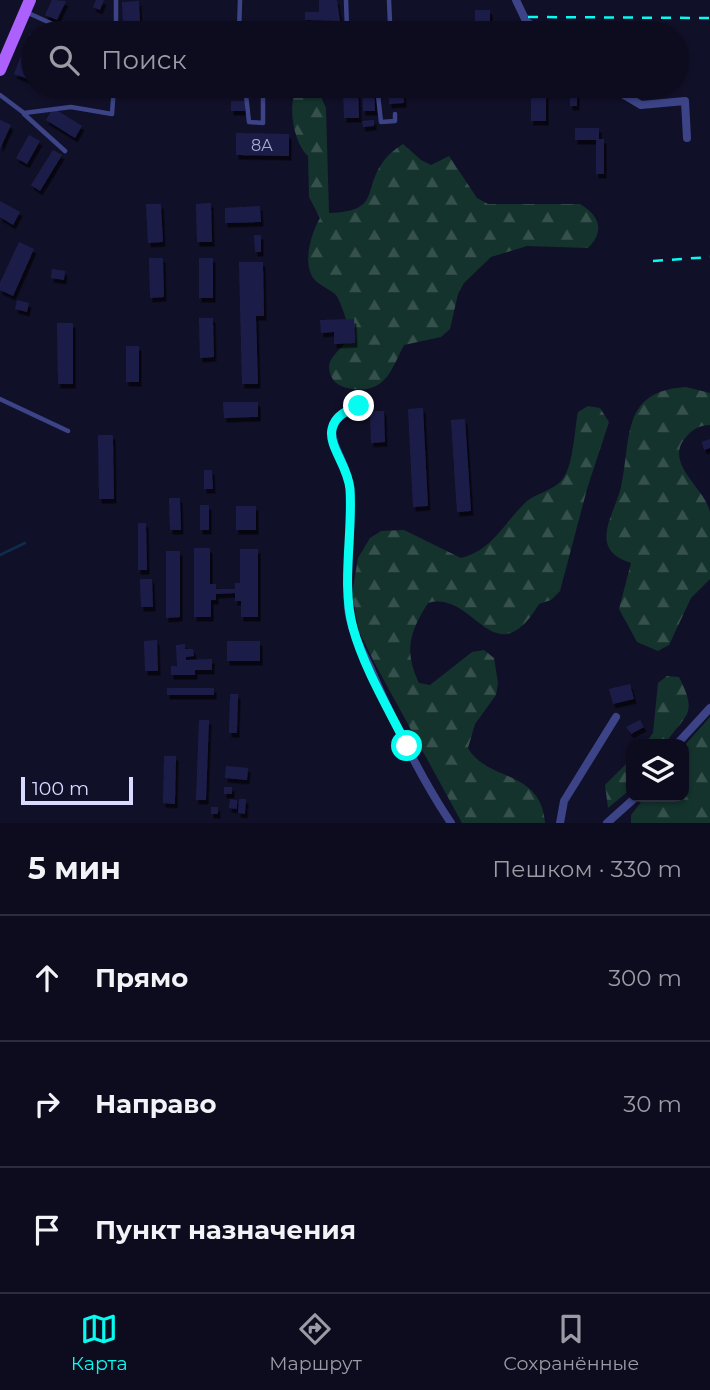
<!DOCTYPE html>
<html lang="ru">
<meta charset="utf-8">
<style>
body{margin:0;font-family:Montserrat,sans-serif;background:#161528;color:#f1f3f6}
.controls{position:absolute;right:21px;bottom:21px;display:grid;overflow:hidden;border-radius:14px;box-shadow:0 2px 5px #0004}
.controls button{width:63px;height:63px;display:grid;place-items:center;padding:0;border:0;border-bottom:2px solid #2d2c3d;background:#0d0c1f;color:#f1f3f6;font:35px sans-serif}
.scale{position:absolute;left:21px;bottom:18px;width:112px;box-sizing:border-box;padding-left:7px;border:4px solid #d9daff;border-top:0;font-size:19px;line-height:24px;white-space:nowrap;color:#d9daff;-webkit-text-stroke:5px #111029;paint-order:stroke}
.stop{position:absolute;width:21px;height:21px;margin:-16px;border:5px solid #07fcf1;border-radius:50%;background:#fff}
.stop.end{background:#07fcf1;border-color:#fff;box-shadow:0 2px 7px #0008}
.list{margin:0;padding:0;list-style:none}
h2{display:flex;justify-content:space-between;align-items:center;height:91px;margin:0;padding:0 28px;font-size:30px}
h2 small{font-size:23px;font-weight:400;color:#9a9ba4}
.list li{display:grid;grid-template-columns:46px 1fr auto;gap:21px;align-items:center;box-sizing:border-box;height:126px;padding:0 28px;border-top:2px solid #2d2c3d}
.list b{display:block;font-size:26px;white-space:nowrap}
.list em{font-size:23px;font-style:normal;color:#9a9ba4}
.icon{flex:none;width:38px;height:38px;fill:none;stroke:currentColor;stroke-width:2;stroke-linecap:round;stroke-linejoin:round}
.map{position:relative;flex:none;width:710px;height:823px;overflow:hidden}
.search{position:absolute;background:#0d0c1f;box-shadow:0 2px 5px #0004;left:21px;right:21px;top:21px;height:77px;display:flex;align-items:center;gap:18px;box-sizing:border-box;padding:0 24px;border-radius:38px;color:#9a9ba4;font-size:26px}
.sheet{height:469px;background:#0d0c1f}
nav{display:flex;justify-content:space-around;align-items:center;box-sizing:border-box;height:98px;border-top:2px solid #2d2c3d;background:#0d0c1f;font-size:19px;color:#9a9ba4}
nav a{display:grid;justify-items:center;gap:4px}
nav .on{color:#07fcf1}
.map>svg:first-child{display:block}
.forest{fill:url(#forest-firs)}
.lines{fill:none;stroke-linecap:round;stroke-linejoin:round}
.stream{stroke:#0d2d4b;stroke-width:2.5}
.building{fill:#1f1d4a;filter:url(#shadow)}
.service{stroke:#3c4487;stroke-width:4.5}
.minor{stroke:#3c4487;stroke-width:8}
.primary{stroke:#ac61fd;stroke-width:12}
.rail{stroke:#07fcf1;stroke-width:2.5;stroke-dasharray:10 9;stroke-linecap:butt}
.route{stroke:#07fcf1;stroke-width:9}
.labels{text-anchor:middle;stroke-width:5;stroke-linejoin:round;paint-order:stroke}
.number-label{font-size:16px;fill:#aaabd2}
</style>
<div class="map">
<svg width="710" height="823" viewBox="0 0 710 823">
<defs>
<pattern id="forest-firs" width="22" height="20" patternUnits="userSpaceOnUse" patternTransform="scale(1.75)"><rect width="22" height="20" fill="#14332d"/><path d="M5 1l3.5 6h-7zM16 11l3.5 6h-7z" fill="#36504c"/></pattern>
<filter id="shadow"><feDropShadow dx="2.5" dy="4.5" stdDeviation="0" flood-color="#0009"/></filter>
</defs>
<rect width="100%" height="100%" fill="#111029"/>
<path class="forest" d="M299 86 321 97 326 108 329 213C384 211 360 189 386 158 390 153 397 148 403 144L421 160 431 165 449 156 477 198 488 204H580C600 216 605 231 588 248L527 246 491 257 464 283 458 294 450 329 441 337 404 345C391 370 386 393 353 389 344 388 335 385 331 376 321 352 355 349 348 325 345 317 341 302 336 295 330 289 320 286 314 279 302 264 311 233 320 218L309 197 308 156C293 142 286 101 299 86Z
M686 387 710 393V425C700 425 693 429 687 436 661 463 707 489 710 513 710 534 710 557 710 579L691 598 669 645 658 651 637 642 619 609 631 563C587 549 614 516 621 487 632 438 620 391 686 387Z
M588 406 600 408 609 422 587 489 560 591 551 600 539 604C494 679 474 589 428 603 409 633 404 651 419 683L430 685 472 652 484 650 494 658 498 683 496 695 475 724 468 748C487 782 541 769 545 823H462L374 662 359 631 352 594 358 558 370 538 381 531 404 530 461 558C493 550 503 524 525 503 535 493 553 491 562 480 574 465 574 431 578 412Z
M667 676 679 677C699 716 685 714 665 744H645L653 733 658 683Z
M710 717V823H631V815L645 797H684V746Z
M631 759V789L608 808 605 785Z"/>
<g class="lines">
<path class="stream" d="M0 555 25 543"/>
</g>
<path class="building" d="M52 0 66 1 57 20 45 15Z
M96 0H104L100 10 93 7Z
M319 0H337L340 21 305 20V12H319Z
M139 1 140 23H123L122 2Z
M475 10H490V33H475Z
M30 33 33 34V81L14 74Z
M343 86H358L359 118H344Z
M362 86H374L375 111H363Z
M389 86H403L404 103 389 104Z
M570 86H577V106H570Z
M531 94H546V121H531Z
M231 101H245V111H231Z
M53 108 82 126 75 138 46 120Z
M0 120 11 125 0 149Z
M374 120V126L363 127 362 121Z
M575 128H599V139H604V174H596V140H575Z
M236 133 289 134V156L236 155Z
M29 135 40 141 27 164 16 158Z
M53 150 62 155 40 191 31 185Z
M0 201 20 212 13 225 0 217Z
M211 203 212 242H197L196 204Z
M146 204H161L163 242 148 243Z
M260 206 261 222 225 223V208Z
M254 235H261V252H255Z
M19 242 34 249 13 296 0 290V283Z
M149 258H163L164 297 150 298Z
M199 258H213V298H199Z
M239 262H263L264 316H256L258 384H242Z
M52 269 65 271 64 280 51 278Z
M17 300 29 303 27 312 15 309Z
M199 318H213L214 357 200 358Z
M354 319 355 343 334 344V332L321 333 320 320Z
M57 323H73V384H58Z
M126 346H139V382H126Z
M223 402H258V417L224 418Z
M423 408 428 506 413 507 408 409Z
M370 411H384L385 442 371 443Z
M465 419 471 511 457 512 451 420Z
M98 435H113L114 499H99Z
M710 439V448L704 450 702 442Z
M204 470H212L213 489H204Z
M169 498H180L181 530H170Z
M200 505H209V530H200Z
M236 506H256V530H236Z
M138 523H146L147 570H138Z
M194 548H210V584H216V589H235V583H240V549H258V617H241V601H235V593L216 594V600H211V617H194Z
M166 551H180V617L166 618Z
M140 579H152L153 607H141Z
M157 640 158 671H145L144 641Z
M227 641H260V661H227Z
M185 644V649H193L194 656 186 657V660L212 659V670H195V675H171V666H177L176 645Z
M630 684 634 699 613 704 609 689Z
M167 688H214V695H167Z
M230 694H238L237 733H229Z
M199 720H209L206 800H196Z
M640 720 644 727 631 734 626 727Z
M164 756H176L175 804 163 803Z
M226 766 248 768 247 780 225 778Z
M224 787H232V794H224Z
M230 799 237 800V809L229 808Z
M239 799H246L245 814 238 813Z
M211 807H218V814H211Z"/>
<g class="lines">
<path class="service" d="M389 0 390 23
M26 12 68 31
M332 30 347 29 346 0
M116 33V0
M239 33 240 0
M348 33 347 29 390 23 392 33
M245 86 249 122 263 123V86
M377 86 381 122 395 121V114
M0 95 24 113 71 107 112 114 114 86
M24 114 65 151
M0 399 68 431"/>
<path class="minor" d="M516 0 526 21 542 33
M609 86 641 105 685 101 687 138
M359 406C307 427 347 452 350 488 353 528 346 567 348 606 349 627 361 648 370 667 393 721 418 774 451 823
M677 744 710 708
M560 823 564 801 616 717
M607 823 636 797"/>
<path class="primary" d="M0 70 30 0"/>
<path class="rail" d="M528 17 710 18
M653 261 710 257"/>
</g>
<g class="lines">
<path class="route" d="M359 406C348 410 335 415 332 429 328 446 348 466 350 489 353 534 341 584 353 628 364 668 388 708 407 746"/>
</g>
<g class="labels">
<g class="number-label">
<text x="262" y="151">8А</text>
</g>
</g>
</svg>
<div class="controls">
<button><svg class="icon" aria-label="layers" viewBox="0 0 24 24"><path d="M12 4l9 5-9 5-9-5zM3 14l9 5 9-5"/></svg></button>
</div>
<div class="scale">100 m</div>
<div class="stop" style="left:407px;top:746px"></div>
<div class="stop end" style="left:359px;top:406px"></div>
<div class="search"><svg class="icon" aria-label="search" viewBox="0 0 24 24"><circle cx="10" cy="10" r="6"/><path d="M15 15l6 6"/></svg>Поиск</div>
</div>
<section class="sheet">
<h2>5 мин<small>Пешком · 330 m</small></h2>
<ul class="list">
<li><svg class="icon" aria-label="ahead" viewBox="0 0 24 24"><path d="M12 20V5M6 11l6-6 6 6"/></svg><div><b>Прямо</b></div><em>300 m</em></li>
<li><svg class="icon" aria-label="right" viewBox="0 0 24 24"><path d="M7 20v-9h11M14 6l5 5-5 5"/></svg><div><b>Направо</b></div><em>30 m</em></li>
<li><svg class="icon" aria-label="arrive" viewBox="0 0 24 24"><path d="M6 21V4h12l-3 4 3 4H6"/></svg><div><b>Пункт назначения</b></div></li>
</ul>
</section>
<nav>
<a class="on"><svg class="icon" aria-label="map" viewBox="0 0 24 24"><path d="M3 6l6-2 6 2 6-2v14l-6 2-6-2-6 2zM9 4v14M15 6v14"/></svg>Карта</a>
<a><svg class="icon" aria-label="directions" viewBox="0 0 24 24"><path d="M12 3l9 9-9 9-9-9zM9 14v-3h6M13 9l2 2-2 2"/></svg>Маршрут</a>
<a><svg class="icon" aria-label="saved" viewBox="0 0 24 24"><path d="M7 4h10v16l-5-4-5 4z"/></svg>Сохранённые</a>
</nav>
